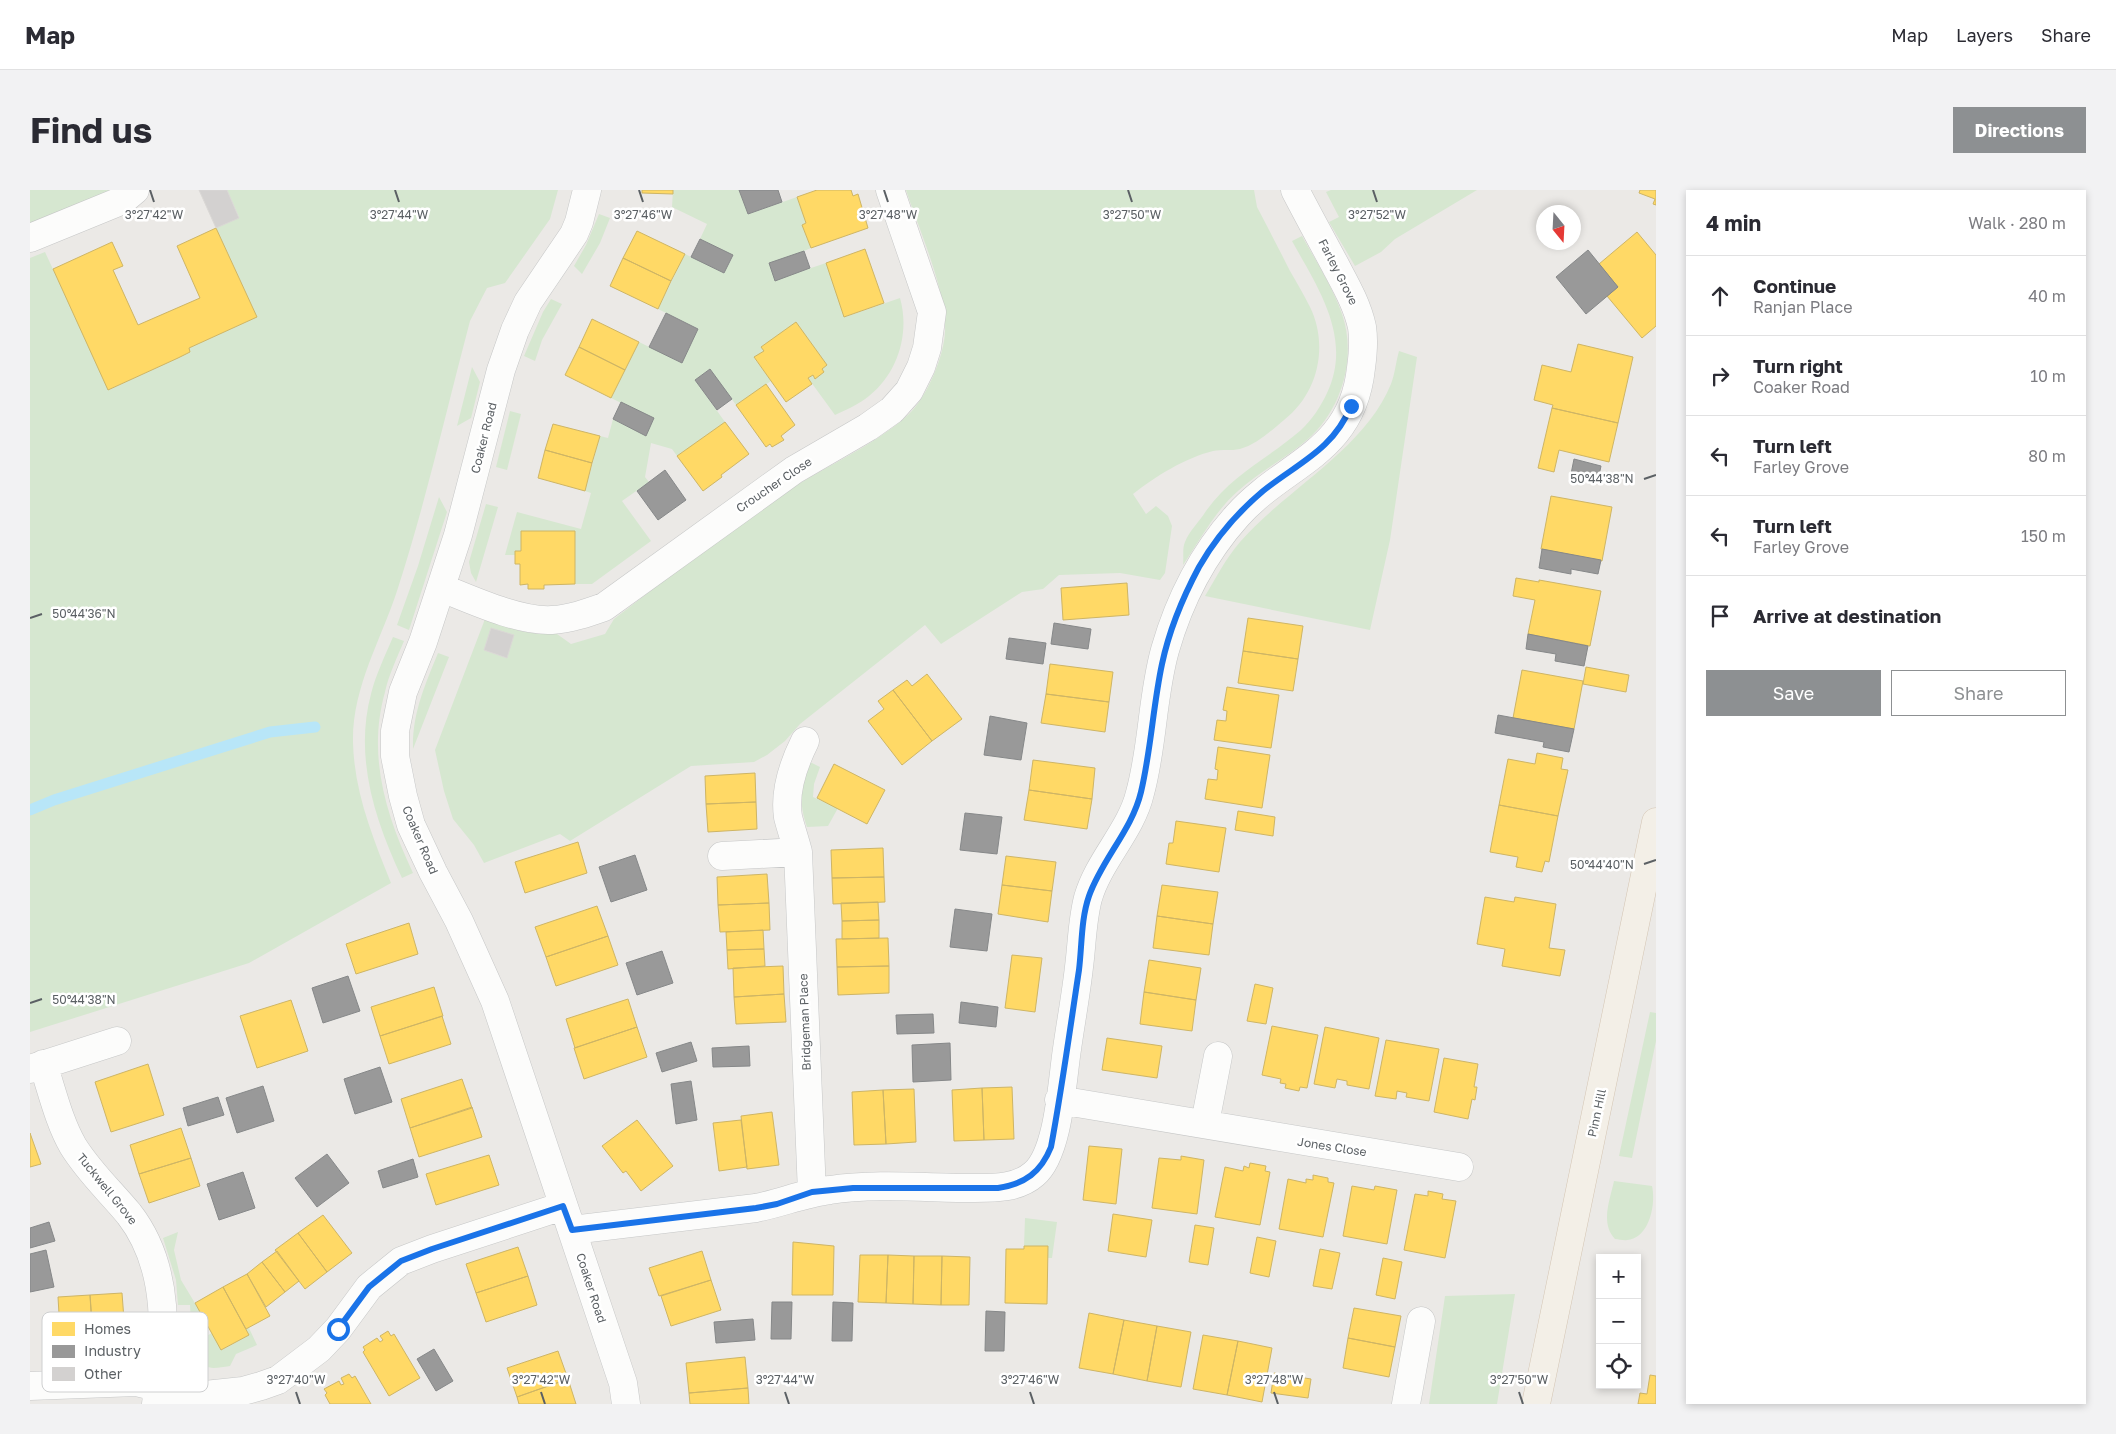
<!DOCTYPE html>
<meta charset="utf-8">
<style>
body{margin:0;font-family:"Golos Text",sans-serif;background:#f2f2f3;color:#2b2b33}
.controls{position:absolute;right:15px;bottom:15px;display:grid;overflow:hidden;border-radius:0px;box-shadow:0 2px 8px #0003}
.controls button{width:45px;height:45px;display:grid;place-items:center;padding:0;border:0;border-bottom:1px solid #e1e1e2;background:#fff;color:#2b2b33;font:25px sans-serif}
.compass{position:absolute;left:1506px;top:15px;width:45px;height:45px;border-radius:50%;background:#fff;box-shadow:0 2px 8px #0003;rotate:162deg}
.stop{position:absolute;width:15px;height:15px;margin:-11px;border:4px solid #1a73e8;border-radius:50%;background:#fff}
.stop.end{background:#1a73e8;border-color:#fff;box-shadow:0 1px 5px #0008}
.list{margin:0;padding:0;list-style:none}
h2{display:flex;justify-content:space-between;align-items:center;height:65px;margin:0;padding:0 20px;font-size:21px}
h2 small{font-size:16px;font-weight:400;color:#7c7c81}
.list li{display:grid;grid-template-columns:32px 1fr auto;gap:15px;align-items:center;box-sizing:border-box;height:80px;padding:0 20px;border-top:1px solid #e1e1e2}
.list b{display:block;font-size:19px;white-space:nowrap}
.list p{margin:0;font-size:16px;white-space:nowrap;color:#7c7c81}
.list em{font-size:16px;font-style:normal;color:#7c7c81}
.actions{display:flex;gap:10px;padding:15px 20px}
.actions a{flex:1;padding:11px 0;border:1px solid #8d9092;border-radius:0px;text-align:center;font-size:18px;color:#8d9092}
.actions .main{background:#8d9092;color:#fff}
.icon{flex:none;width:28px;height:28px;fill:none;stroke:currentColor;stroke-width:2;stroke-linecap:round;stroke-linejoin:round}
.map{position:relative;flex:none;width:1626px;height:1214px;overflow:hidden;border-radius:0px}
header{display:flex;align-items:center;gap:30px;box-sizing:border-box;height:70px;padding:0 25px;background:#fff;border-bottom:1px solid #e1e1e2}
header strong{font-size:24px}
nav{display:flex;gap:28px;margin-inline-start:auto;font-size:18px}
.intro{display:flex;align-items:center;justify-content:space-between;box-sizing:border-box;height:120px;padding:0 30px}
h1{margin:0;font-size:35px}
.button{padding:12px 22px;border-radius:0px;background:#8d9092;color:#fff;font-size:18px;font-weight:700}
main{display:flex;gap:30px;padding:0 30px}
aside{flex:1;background:#fff;border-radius:0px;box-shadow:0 2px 8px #0003}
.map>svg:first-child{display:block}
.green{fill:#d6e7d0;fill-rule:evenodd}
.homes{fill:#ffd966;stroke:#ceb565}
.industry{fill:#999;stroke:#868889}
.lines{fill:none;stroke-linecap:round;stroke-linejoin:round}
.stream{stroke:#b8e6f8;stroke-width:11}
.building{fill:#d3d1d0;stroke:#dad8d5}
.minor-casing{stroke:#c6c7c7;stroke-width:29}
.major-casing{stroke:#d4c5b3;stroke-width:29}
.minor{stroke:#fcfcfb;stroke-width:28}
.major{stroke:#f3efe7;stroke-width:28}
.route{stroke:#1a73e8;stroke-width:6}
.ticks{fill:none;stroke:#5b6064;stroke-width:2}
.labels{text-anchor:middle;stroke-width:5;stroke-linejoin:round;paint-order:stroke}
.street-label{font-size:12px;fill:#5b6064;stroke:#fff}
.key{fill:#fff;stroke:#cecfd0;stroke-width:1}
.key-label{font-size:14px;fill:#5b6064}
.ticks-label{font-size:12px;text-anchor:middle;fill:#5b6064;stroke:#fff;stroke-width:5;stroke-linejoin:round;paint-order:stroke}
</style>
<header>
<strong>Map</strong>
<nav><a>Map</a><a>Layers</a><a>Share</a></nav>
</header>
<div class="intro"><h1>Find us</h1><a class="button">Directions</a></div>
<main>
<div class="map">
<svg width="1626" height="1214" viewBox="0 0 1626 1214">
<rect width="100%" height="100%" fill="#ebe9e6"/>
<path class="green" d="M0 0H86L0 35Z
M197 0H528L520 29 475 93 457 98 440 131C416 221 396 312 367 401 351 450 322 498 323 552 324 602 343 648 361 693L219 773 0 842V68L15 62 79 200 160 162 159 158 227 127 186 38 209 27Z
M643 0H709L718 24 767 7 776 33 772 35 781 58 774 61 745 90 796 73 815 127 870 108C880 143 868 183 839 206 829 214 816 220 805 225L778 188 783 185 785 188 794 182 792 179 797 175 766 132 731 157 734 161 724 168 741 191 706 215 680 179 665 190 695 232 647 266 642 259 621 253 615 287 619 292 592 311 621 351 562 394H545L544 341H491V361H485V365H475L487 322 551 339 561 303 555 301 570 246 578 248 583 229 616 245 624 229 581 208 609 152 652 173 668 139 628 119 655 64 694 83 703 66 670 49 677 34 642 17Z
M876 0H1224L1227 17C1238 38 1249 59 1260 81 1267 93 1274 105 1280 117 1299 156 1288 204 1254 230 1242 240 1226 255 1210 259 1201 261 1192 259 1183 261 1155 268 1126 286 1103 304L1116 324 1126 316 1138 326 1142 336 1135 383 1130 390 1090 383 1029 385 1013 399 992 402 911 454 895 435 770 534 755 551 737 565 724 572 661 576 540 651 530 644 454 673 444 655 423 629 414 601 405 560 455 429 491 441 509 444H527L541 454 575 444 584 429C644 383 703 335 767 295 803 273 849 252 879 224 897 207 914 166 915 142 917 101 889 40 876 0ZM461 438 472 442 476 468 454 460Z
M1301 0H1447L1365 49 1351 62 1325 76 1299 32 1309 27 1296 2Z
M569 24 580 28 570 53 552 84 544 76 556 55Z
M1272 46C1286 71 1302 96 1312 124 1327 167 1312 219 1278 249 1256 268 1229 282 1208 301 1185 321 1170 350 1153 375 1154 368 1152 358 1155 352 1159 341 1170 331 1176 321 1201 285 1239 268 1271 240 1282 230 1291 216 1297 203 1323 148 1288 98 1262 51Z
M521 109 532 114 512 150 505 171 494 166 513 122Z
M1369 161 1387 167 1360 350 1340 440 1175 406C1186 388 1196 368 1210 352 1256 299 1334 260 1361 194 1365 184 1366 171 1369 161Z
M442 177 450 192 441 228 427 236Z
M480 221 491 224 477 280 466 277Z
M409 307 417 322 379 440 367 435 388 376Z
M456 314 468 317 446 392 441 383 439 372Z
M363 447 374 451C367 468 359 484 355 502 337 566 356 625 383 683L372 688C345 631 324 567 341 504 346 484 355 466 363 447Z
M408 463 419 467 383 559C382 524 395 495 408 463Z
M780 572 790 577 784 594 783 607 808 618 798 636 777 637C768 611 771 597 780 572Z
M1620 822 1626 823V851L1602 968 1589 966Z
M1584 991 1622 996C1626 1013 1620 1048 1597 1050 1594 1051 1589 1049 1585 1049 1570 1033 1580 1010 1584 991Z
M995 1028 1027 1032 1022 1068H1018V1056H994Z
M148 1042 144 1060 151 1090 180 1138 162 1148 160 1115H148L146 1090 133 1048Z
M1485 1104 1467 1214H1399L1415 1106Z
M219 1138 227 1155 206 1164 200 1176C178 1180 164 1180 163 1153L182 1143 192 1160 219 1145 216 1139Z"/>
<path class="homes" d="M612 0H643V4L612 3Z
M787 0H821L823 6 828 4 838 38 781 58 772 35 776 33 767 7Z
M1610 0H1626V15L1623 14 1625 9 1609 3Z
M186 38 227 127 159 158 160 162 148 168 78 200 23 79 82 52 93 76 83 80 108 135 170 108 147 56Z
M607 41 655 64 641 91 593 68Z
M1607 42 1626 65V136L1612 148 1577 106 1588 97 1569 74Z
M835 59 854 113 814 127 796 73Z
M593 68 641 91 628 119 580 96Z
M562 129 609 152 595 180 549 157Z
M766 132 797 175 792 179 794 182 785 189 783 185 778 188 782 194 756 212 724 167 734 161 731 157Z
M1548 154 1603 167 1588 233 1522 218 1523 215 1504 210 1512 175 1541 182Z
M549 157 595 180 581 208 535 185Z
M736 194 765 235 751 246 754 250 742 257 740 254 736 257 706 215Z
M1522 218 1588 233 1579 272 1529 260 1524 282 1508 278Z
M695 232 719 264 691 285 692 287 673 301 647 266Z
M523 234 570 246 562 273 515 260Z
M515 260 562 273 555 301 508 288Z
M1521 306 1582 317 1572 371 1511 359Z
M491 341H545V394L514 395V399H498V394L490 395V374H485V361H491Z
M1486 388 1509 392V390L1571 401 1560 456 1498 444 1505 410 1483 406Z
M1097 393 1099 425 1033 430 1031 398Z
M1218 428 1273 436 1268 469 1213 461Z
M1213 461 1268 469 1263 501 1208 493Z
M1020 474 1083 482 1079 512 1016 504Z
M1556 477 1599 485 1596 502 1553 494Z
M1492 480 1553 491 1544 539 1483 528Z
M897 484 932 529 902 551 863 500 877 490 882 496Z
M1197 497 1249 505 1241 558 1184 550 1187 530 1196 531 1197 521 1193 520Z
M863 500 902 551 872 575 838 531 854 519 848 511Z
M1016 504 1079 512 1075 542 1011 533Z
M1188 557 1240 565 1232 618 1175 609 1178 589 1187 590 1188 580 1185 579Z
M1507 563 1533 568 1531 579 1538 580 1528 626 1469 615 1478 569 1505 574Z
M1003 570 1065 578 1062 609 999 600Z
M804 574 855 600 837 634 787 608Z
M725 583 726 612 676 614 675 586Z
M999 600 1062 609 1057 639 994 630Z
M726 612 727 639 678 642 676 614Z
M1469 615 1528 626 1519 672 1515 671 1512 682 1486 677 1488 667 1460 662Z
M1208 621 1245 627 1243 646 1205 640Z
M1146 631 1196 638 1189 682 1136 674 1139 653H1143Z
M548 652 557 683 495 703 485 672Z
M853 658 854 687 802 688 801 660Z
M976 666 1026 672 1022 701 972 695Z
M737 684 739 713 688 715 687 687Z
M854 687 855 712 803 714 802 688Z
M972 695 1022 701 1018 732 968 724Z
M1132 695 1188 702 1183 734 1127 726Z
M1455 707 1484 712 1485 707 1526 714 1519 758 1535 760 1530 786 1472 776 1475 759 1447 754Z
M848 712 849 730 812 731 811 713Z
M739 713 740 740 690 742 688 715Z
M567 716 578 746 516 767 505 737Z
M1127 726 1183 734 1179 765 1123 758Z
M849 730V748L812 749V731Z
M379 733 388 764 326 784 316 754Z
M733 740 734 759 697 760 696 742Z
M578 746 588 775 526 796 516 767Z
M858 748 859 776 807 777 806 749Z
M734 759 735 776 698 779 697 760Z
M982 765 1012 768 1005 822 975 818Z
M1119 770 1171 778 1166 810 1114 802Z
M753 776 754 804 704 807 703 778Z
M859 776V803L808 805 807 777Z
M1225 794 1243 798 1236 834 1217 831Z
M404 797 413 826 350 846 341 817Z
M1114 802 1166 810 1162 841 1110 834Z
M754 804 756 832 706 834 704 807Z
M598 809 607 837 545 858 536 829Z
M261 810 278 861 227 878 210 826Z
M412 826 421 854 359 874 350 846Z
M1242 836 1288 845 1277 898 1270 897 1269 901 1255 898 1256 894 1250 893 1251 889 1232 885Z
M607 837 617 867 554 889 544 858Z
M1295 837 1349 848 1339 899 1317 895V891L1307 889 1305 898 1284 894Z
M1077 848 1132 856 1127 888 1072 880Z
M1356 850 1409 859 1399 911 1376 907 1377 903 1367 901 1366 909 1345 906Z
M1414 868 1448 874 1444 897H1447L1445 910 1442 909 1438 929 1404 922Z
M118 874 134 925 81 942 65 892Z
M432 889 442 918 380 938 371 909Z
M982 897 984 949 954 950 952 898Z
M952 898 954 950 924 951 922 900Z
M884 899 886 952 856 954 853 900Z
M853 900 856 954 824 955 822 902Z
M442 917 452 947 389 967 380 938Z
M742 922 749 975 717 979 711 926Z
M607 930 643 976 611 1001 596 981 593 983 572 956Z
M711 930 717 977 689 981 683 933Z
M151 938 161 968 109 984 100 955Z
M0 943 11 974 0 977Z
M1059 956 1092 959 1086 1014 1053 1010Z
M459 965 469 995 406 1015 396 984Z
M1151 966 1174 970 1167 1024 1122 1018 1129 968 1151 970Z
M161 968 170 996 119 1013 109 984Z
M1220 973 1236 976 1235 981 1240 982 1230 1035 1185 1027 1195 977 1213 981 1214 976 1219 978Z
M1283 985 1298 988V992L1304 993 1293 1047 1249 1039 1258 989 1276 993V989L1283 990Z
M1322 996 1344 1000 1345 996 1367 1000 1357 1054 1313 1046Z
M1398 1001 1413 1004 1412 1009 1426 1011 1415 1068 1374 1060 1385 1004 1398 1006Z
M1083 1024 1122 1030 1116 1067 1078 1061Z
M293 1025 322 1063 297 1082 268 1043Z
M1165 1035 1184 1038 1178 1075 1159 1072Z
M268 1043 297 1082 275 1099 245 1060Z
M1227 1047 1246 1051 1239 1087 1220 1083Z
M763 1052 804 1056 803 1105H762Z
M994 1056H1018L1017 1114 975 1113 976 1059H994Z
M488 1057 498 1086 446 1103 436 1074Z
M1290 1059 1310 1063 1302 1099 1283 1096Z
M247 1061 269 1091 255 1102 232 1072Z
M672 1061 681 1090 629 1106 619 1078Z
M830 1065H858L856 1113 828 1112Z
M858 1065 884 1066 883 1114 856 1113Z
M884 1066H912L911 1115 883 1114Z
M912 1066 940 1067 939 1115H911Z
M1353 1068 1372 1072 1365 1109 1346 1105Z
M232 1072 255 1102 236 1117 217 1084Z
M217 1084 240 1126 216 1139 193 1097Z
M498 1086 507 1115 456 1132 446 1103Z
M681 1090 691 1120 641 1136 631 1106Z
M193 1097 219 1145 191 1160 165 1113Z
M92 1103 96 1156 63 1158 60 1105Z
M60 1105 64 1156 31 1158 28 1107Z
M1324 1118 1371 1126 1365 1157 1318 1148Z
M1059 1123 1094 1130 1083 1184 1049 1178Z
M1094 1130 1127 1136 1117 1191 1083 1184Z
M1127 1136 1161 1142 1151 1197 1117 1191Z
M358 1141 361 1146 364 1144 390 1188 359 1206 333 1162 335 1160 333 1157 347 1148 350 1152 353 1150 350 1146Z
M1173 1145 1208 1151 1197 1205 1163 1199Z
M1318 1148 1365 1157 1359 1187 1313 1178Z
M1208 1151 1242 1158 1232 1212 1197 1205Z
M528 1161 538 1189 487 1207 477 1178Z
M715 1167 718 1198 659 1203 656 1173Z
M1244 1183 1281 1189 1278 1208 1241 1203Z
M319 1184 322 1188 325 1186 341 1214H300L295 1205 297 1203 294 1199 309 1191 311 1195 314 1194 311 1188Z
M1620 1185 1626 1186V1214H1608L1610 1203 1617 1204Z
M538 1189 546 1214H489L487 1207Z
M718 1198 719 1214H660L659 1203Z"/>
<path class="industry" d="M709 0H748L752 12 718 24Z
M670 49 703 65 694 83 661 67Z
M1558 60 1588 97 1556 124 1526 87Z
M774 61 780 78 745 91 739 73Z
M636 123 668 139 652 173 619 157Z
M680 179 702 209 687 220 665 190Z
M591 212 624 228 616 246 583 229Z
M1544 269 1571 276 1568 290 1541 284Z
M635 280 656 310 628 330 607 301Z
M1512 359 1571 370 1568 384 1541 379V384L1509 378Z
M1024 433 1061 439 1058 459 1021 454Z
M1498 444 1558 456 1554 476 1525 471 1526 464 1496 459Z
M979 448 1016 453 1013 474 976 469Z
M1468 525 1544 539 1539 562 1513 557 1514 552 1465 543Z
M960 526 997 533 991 570 954 565Z
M935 623 972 627 967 664 930 660Z
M605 665 617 700 581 712 569 677Z
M925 719 962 724 957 761 920 757Z
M632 761 643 793 607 805 596 773Z
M318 786 330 821 293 833 282 798Z
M931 812 968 817 966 837 929 833Z
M903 824 904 843 867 844 866 825Z
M661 852 667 871 632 882 626 863Z
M920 853 921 890 883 892 882 855Z
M719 856 720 876 683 877 682 858Z
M350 877 362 912 325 924 314 889Z
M661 891 667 930 646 934 641 894Z
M233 896 244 931 207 943 196 908Z
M188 907 194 925 158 936 153 918Z
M297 964 319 993 287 1017 265 988Z
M383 969 388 987 353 998 348 981Z
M213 982 225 1018 189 1030 177 994Z
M19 1032 25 1051 0 1058V1038Z
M16 1060 24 1097 0 1102V1064Z
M742 1112H762L761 1149H741Z
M803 1112 823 1113 822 1151H802Z
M956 1121 975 1122 974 1161H955Z
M723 1129 725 1150 686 1153 684 1132Z
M404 1159 423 1191 406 1201 387 1169Z"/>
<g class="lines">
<path class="stream" d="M0 620 24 610 240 542 285 537"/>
</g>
<path class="building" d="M169 0H197L209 28 186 38Z
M461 438 484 445 477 468 454 460Z"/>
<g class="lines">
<defs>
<path id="minor" d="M557 0 549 32 544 44 498 112 485 140 471 180 428 345 393 452 373 502 365 541V566L373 606 381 635 403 682 429 731 465 811 593 1193 596 1214
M0 48 93 10 105 0
M412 398C442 410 490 432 522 430 540 429 557 423 574 417L764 280 838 237 862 220 879 201 891 177 897 158 902 122 860 0
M775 551C763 575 754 601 758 627 761 639 765 650 768 662L782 1003
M692 666 768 662
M13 874C22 901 29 932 43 956 59 982 80 1001 99 1024 141 1078 136 1150 126 1214
M0 879 87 851
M1029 910 1429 977
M1175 933 1188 866
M542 1040 726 1018C751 1013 775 1003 800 1000 847 993 897 998 945 998 966 998 988 998 1004 984 1029 963 1032 891 1037 859 1041 831 1046 804 1049 777 1052 754 1052 731 1058 708 1069 670 1101 641 1110 603 1123 556 1122 506 1135 460 1149 411 1173 364 1207 326 1255 272 1322 264 1331 178 1333 164 1334 150 1332 137 1327 114 1315 94 1304 73 1291 49 1278 25 1265 0
M0 1196 106 1192 155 1204 175 1205 213 1201 231 1196 248 1190 289 1159 308 1139 339 1097 371 1071 402 1059 533 1016
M1376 1214 1391 1131"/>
<path id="major" d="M1506 1214 1626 632"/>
</defs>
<use href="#minor" class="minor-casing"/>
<use href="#major" class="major-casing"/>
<use href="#minor" class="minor"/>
<use href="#major" class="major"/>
</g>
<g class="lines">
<path class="route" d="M308 1139 339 1097 371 1071 402 1059 533 1016 542 1040 726 1018 747 1014 782 1002 823 998H968C995 994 1011 982 1021 957 1032 898 1040 839 1049 780 1052 755 1051 729 1059 706 1072 669 1102 640 1111 602 1121 560 1123 516 1132 474 1139 441 1153 407 1169 377 1185 349 1208 322 1233 301 1268 273 1303 260 1321 216"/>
</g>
<path class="ticks" d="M120 0 124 12M365 0 369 12M609 0 613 12M854 0 858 12M1098 0 1102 12M1343 0 1347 12M1614 289 1626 285M0 428 12 424M1614 674 1626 670M0 813 12 809M266 1202 270 1214M511 1202 515 1214M755 1202 759 1214M1000 1202 1004 1214M1244 1202 1248 1214M1489 1202 1493 1214"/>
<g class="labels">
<g class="street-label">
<text transform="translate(1308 82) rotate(63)" y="4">Farley Grove</text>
<text transform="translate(454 248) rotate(-76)" y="4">Coaker Road</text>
<text transform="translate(744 295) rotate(-34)" y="4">Croucher Close</text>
<text transform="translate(390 650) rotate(67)" y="4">Coaker Road</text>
<text transform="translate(775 832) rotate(-92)" y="4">Bridgeman Place</text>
<text transform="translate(1567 923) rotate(-78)" y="4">Pinn Hill</text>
<text transform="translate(1302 957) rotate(9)" y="4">Jones Close</text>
<text transform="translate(77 999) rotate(51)" y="4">Tuckwell Grove</text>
<text transform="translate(561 1098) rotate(72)" y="4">Coaker Road</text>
</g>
</g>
<rect x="12" y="1122" width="166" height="80" rx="8" class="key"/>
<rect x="22" y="1132" width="23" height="14" fill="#ffd966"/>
<rect x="22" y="1155" width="23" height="13" fill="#999"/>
<rect x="22" y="1177" width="23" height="14" fill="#d3d1d0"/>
<g class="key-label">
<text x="54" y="1144">Homes</text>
<text x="54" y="1166">Industry</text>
<text x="54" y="1189">Other</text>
</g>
<g class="ticks-label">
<text x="124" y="29">3°27'42"W</text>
<text x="369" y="29">3°27'44"W</text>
<text x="613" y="29">3°27'46"W</text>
<text x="858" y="29">3°27'48"W</text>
<text x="1102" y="29">3°27'50"W</text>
<text x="1347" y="29">3°27'52"W</text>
<text x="1572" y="293">50°44'38"N</text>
<text x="54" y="428">50°44'36"N</text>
<text x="1572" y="679">50°44'40"N</text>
<text x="54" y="814">50°44'38"N</text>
<text x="266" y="1194">3°27'40"W</text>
<text x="511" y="1194">3°27'42"W</text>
<text x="755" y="1194">3°27'44"W</text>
<text x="1000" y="1194">3°27'46"W</text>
<text x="1244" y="1194">3°27'48"W</text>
<text x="1489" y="1194">3°27'50"W</text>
</g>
</svg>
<div class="controls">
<button>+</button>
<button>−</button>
<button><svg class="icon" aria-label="locate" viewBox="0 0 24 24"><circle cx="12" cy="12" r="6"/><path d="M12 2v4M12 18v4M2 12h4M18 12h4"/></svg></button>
</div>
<svg class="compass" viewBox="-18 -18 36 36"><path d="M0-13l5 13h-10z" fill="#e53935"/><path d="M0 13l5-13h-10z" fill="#7c7c81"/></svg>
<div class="stop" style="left:308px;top:1139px"></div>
<div class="stop end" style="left:1321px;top:216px"></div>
</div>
<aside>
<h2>4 min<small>Walk · 280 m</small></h2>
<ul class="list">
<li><svg class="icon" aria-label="ahead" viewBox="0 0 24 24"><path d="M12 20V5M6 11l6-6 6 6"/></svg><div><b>Continue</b><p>Ranjan Place</p></div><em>40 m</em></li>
<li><svg class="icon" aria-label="right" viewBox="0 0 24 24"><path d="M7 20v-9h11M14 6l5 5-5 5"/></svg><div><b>Turn right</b><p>Coaker Road</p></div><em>10 m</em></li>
<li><svg class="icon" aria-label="left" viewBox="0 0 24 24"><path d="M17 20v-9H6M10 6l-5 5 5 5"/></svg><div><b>Turn left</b><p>Farley Grove</p></div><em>80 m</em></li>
<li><svg class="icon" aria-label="left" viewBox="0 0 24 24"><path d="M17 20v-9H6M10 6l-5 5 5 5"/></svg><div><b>Turn left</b><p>Farley Grove</p></div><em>150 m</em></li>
<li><svg class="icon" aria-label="arrive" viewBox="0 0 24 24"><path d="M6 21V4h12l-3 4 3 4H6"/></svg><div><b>Arrive at destination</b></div></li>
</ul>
<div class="actions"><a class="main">Save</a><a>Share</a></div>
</aside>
</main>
